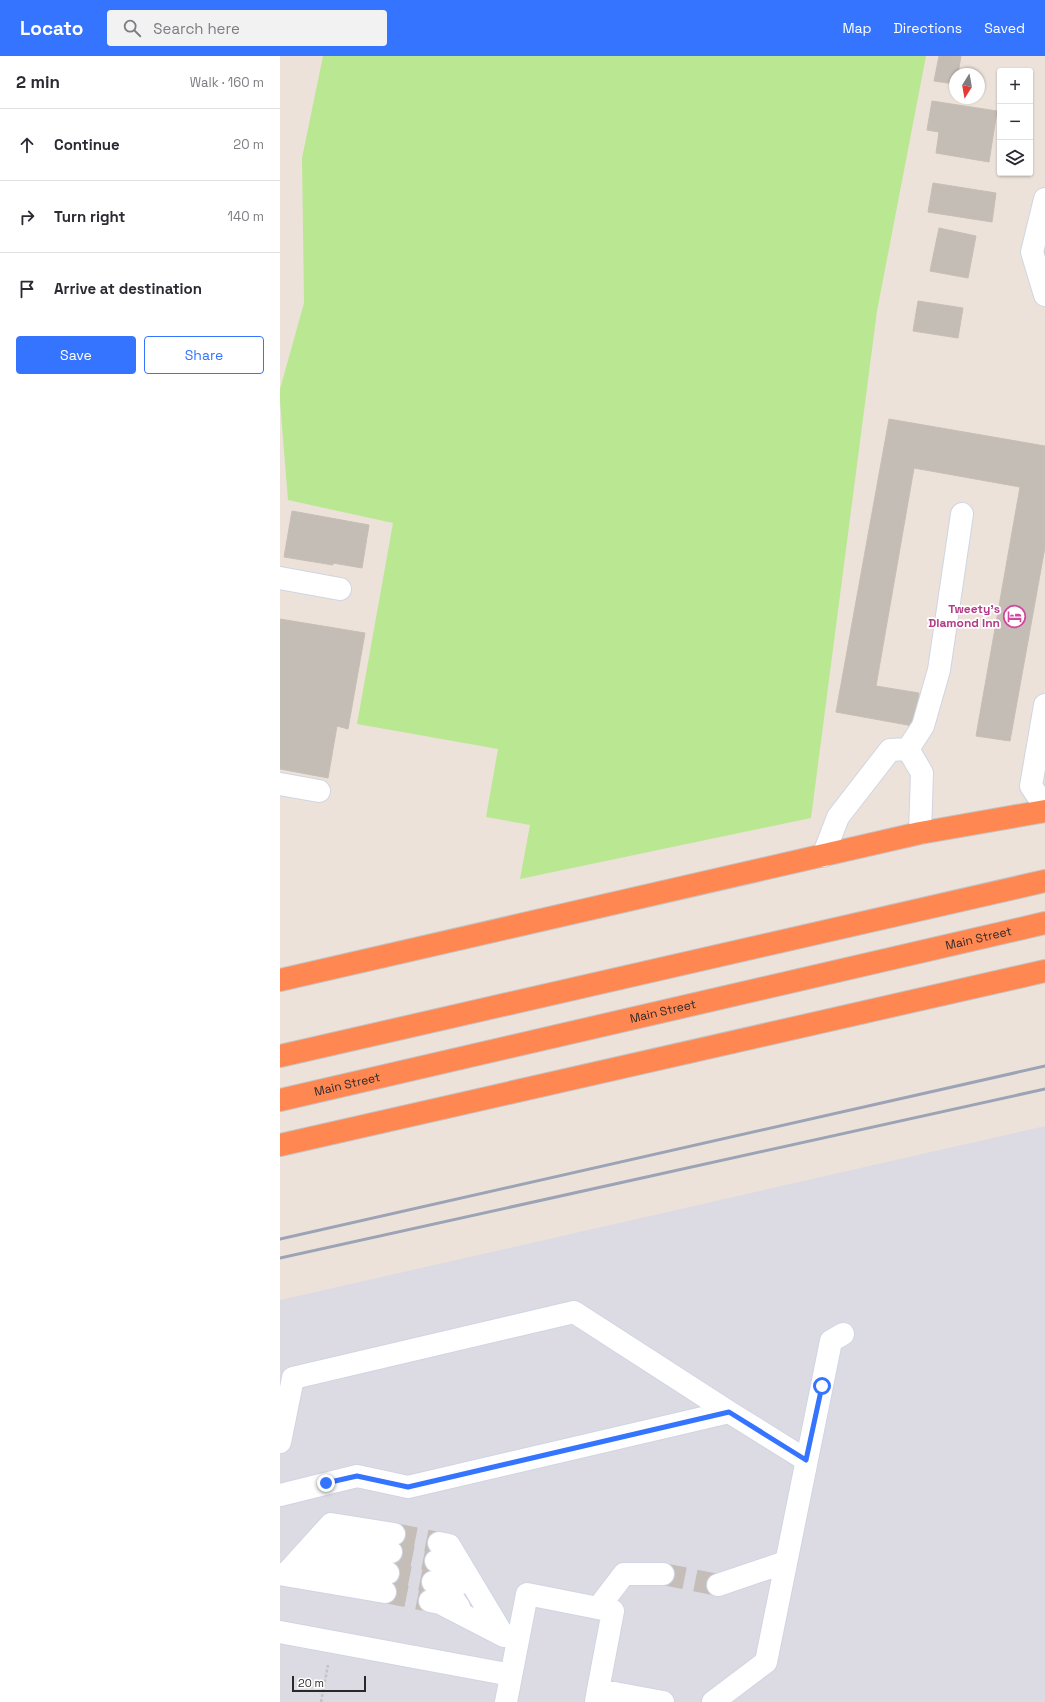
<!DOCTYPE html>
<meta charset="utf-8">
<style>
body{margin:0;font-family:"Space Grotesk",sans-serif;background:#f2f2f3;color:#2b2b33}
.controls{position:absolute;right:12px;top:12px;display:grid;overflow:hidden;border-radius:4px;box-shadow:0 1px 3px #0004}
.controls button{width:36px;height:36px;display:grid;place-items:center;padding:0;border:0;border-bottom:1px solid #e1e1e2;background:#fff;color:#2b2b33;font:20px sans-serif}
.compass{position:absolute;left:669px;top:12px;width:36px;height:36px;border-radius:50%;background:#fff;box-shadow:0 1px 3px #0004;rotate:191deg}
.scale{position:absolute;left:12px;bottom:10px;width:74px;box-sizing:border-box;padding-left:4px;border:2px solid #292929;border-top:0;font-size:11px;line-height:14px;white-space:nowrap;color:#292929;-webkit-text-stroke:3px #fff;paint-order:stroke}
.stop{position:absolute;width:12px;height:12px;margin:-9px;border:3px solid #3474ff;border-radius:50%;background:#fff}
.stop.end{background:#3474ff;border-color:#fff;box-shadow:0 1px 4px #0008}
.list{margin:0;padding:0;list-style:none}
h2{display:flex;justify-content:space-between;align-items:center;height:52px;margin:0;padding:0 16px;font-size:17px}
h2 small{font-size:13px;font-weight:400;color:#7c7c81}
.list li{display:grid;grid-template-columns:26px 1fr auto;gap:12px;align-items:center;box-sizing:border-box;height:72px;padding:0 16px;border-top:1px solid #e1e1e2}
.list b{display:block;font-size:15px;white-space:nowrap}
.list em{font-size:13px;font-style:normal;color:#7c7c81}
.actions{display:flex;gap:8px;padding:12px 16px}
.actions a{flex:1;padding:9px 0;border:1px solid #3474ff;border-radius:4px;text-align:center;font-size:14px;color:#3474ff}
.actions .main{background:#3474ff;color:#fff}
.icon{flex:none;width:22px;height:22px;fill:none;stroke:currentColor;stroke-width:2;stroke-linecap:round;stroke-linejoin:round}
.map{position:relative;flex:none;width:765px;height:1646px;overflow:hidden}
header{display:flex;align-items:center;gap:24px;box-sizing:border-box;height:56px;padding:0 20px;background:#3474ff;color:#fff}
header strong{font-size:19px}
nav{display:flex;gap:22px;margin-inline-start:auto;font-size:14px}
.search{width:280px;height:36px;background:#f2f2f3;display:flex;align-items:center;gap:10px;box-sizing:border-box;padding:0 14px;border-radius:4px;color:#7c7c81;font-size:15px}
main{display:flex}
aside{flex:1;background:#fff}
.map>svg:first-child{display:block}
.industrial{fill:#dcdbe4}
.green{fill:#bae792}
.building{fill:#c4bdb6;stroke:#c8beb4}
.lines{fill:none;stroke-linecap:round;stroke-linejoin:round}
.minor-tunnel{stroke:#c5bdb7;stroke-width:22;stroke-dasharray:22 11;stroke-linecap:butt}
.minor-casing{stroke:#cfd5e3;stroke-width:24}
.highway-casing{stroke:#c3c3c3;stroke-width:24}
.path{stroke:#c3c3c3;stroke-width:2.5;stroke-dasharray:3 2;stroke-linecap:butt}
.minor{stroke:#fff;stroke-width:22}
.highway{stroke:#ff8752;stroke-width:22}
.rail{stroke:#9ca3b5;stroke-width:3}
.route{stroke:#3474ff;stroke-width:5}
.labels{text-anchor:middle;stroke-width:3.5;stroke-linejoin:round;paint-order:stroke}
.hotel-label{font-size:12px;font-weight:bold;fill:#b23c85;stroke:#fff;text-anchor:end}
.street-label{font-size:12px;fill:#292929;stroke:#fff}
</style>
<header>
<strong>Locato</strong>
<div class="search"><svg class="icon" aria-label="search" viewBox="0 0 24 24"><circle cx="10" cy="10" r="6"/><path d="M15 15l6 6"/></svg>Search here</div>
<nav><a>Map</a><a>Directions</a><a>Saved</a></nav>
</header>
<main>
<aside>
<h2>2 min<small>Walk · 160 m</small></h2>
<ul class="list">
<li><svg class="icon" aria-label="ahead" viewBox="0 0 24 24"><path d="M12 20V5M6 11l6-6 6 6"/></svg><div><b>Continue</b></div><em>20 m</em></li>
<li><svg class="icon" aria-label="right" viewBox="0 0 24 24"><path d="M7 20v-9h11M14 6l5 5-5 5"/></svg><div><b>Turn right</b></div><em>140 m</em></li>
<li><svg class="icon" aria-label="arrive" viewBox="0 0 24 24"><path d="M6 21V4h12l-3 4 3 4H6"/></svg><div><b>Arrive at destination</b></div></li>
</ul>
<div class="actions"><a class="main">Save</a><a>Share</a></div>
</aside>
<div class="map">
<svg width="765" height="1646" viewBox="0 0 765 1646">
<rect width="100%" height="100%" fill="#ece2da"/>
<path class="industrial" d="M765 1070V1646H0V1244Z"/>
<path class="green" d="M43 0H646L597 255 531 762 240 823 250 769 206 761 218 693 77 668 113 467 8 444 0 345V333L24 247 22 102Z"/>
<path class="building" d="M659 0H681L678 18H675V28L654 25Z
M652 45 717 55 709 106 656 97 659 76 647 74Z
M653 127 716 137 712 166 648 156Z
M659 172 696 180 688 222 650 215Z
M638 245 683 252 678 282 633 275Z
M609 363 765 390V491L730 685 696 680 740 431 634 412 596 630 639 637 633 670 556 656Z
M12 455 89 469 82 512 53 507V509L4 501Z
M0 563 85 577 68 673 57 670 48 722 0 713Z"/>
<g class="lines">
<path class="minor-tunnel" d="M114 1478 159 1487
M111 1496 156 1505
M108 1517 153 1526
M383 1518 438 1529
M105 1536 150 1545"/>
<defs>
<path id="minor" d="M765 143 752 196 765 239
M0 522 60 533
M765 649 751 730 765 751
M628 693 643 670 659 614 682 458
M0 728 39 735
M543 800 558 761 610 694 628 693 642 717 640 777
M0 1386 13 1322 294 1256 449 1356
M0 1439 77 1420 128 1431 449 1356 526 1404
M159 1487 169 1489 223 1579
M35 1505 54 1485 111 1496
M156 1505 167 1507 179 1528
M0 1518 105 1536
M5 1519 51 1468 114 1478
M31 1523 50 1506 108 1517
M153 1526 163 1528 179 1551
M438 1529 506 1506
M150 1545 160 1547 224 1580
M318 1552 344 1518H383
M0 1576 231 1619
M226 1646 247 1538 333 1555 318 1634
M316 1646 318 1634 383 1646
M433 1646 486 1606 551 1285 563 1278"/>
<g id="highway">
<path d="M0 924 640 777 765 755"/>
<path d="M0 1000 765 825"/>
<path id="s1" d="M0 1044 765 867"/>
<path d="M0 1089 765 915"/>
</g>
</defs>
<use href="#minor" class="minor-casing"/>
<use href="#highway" class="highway-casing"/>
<path class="path" d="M41 1646 48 1609"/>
<use href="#minor" class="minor"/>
<use href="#highway" class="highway"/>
<path class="rail" d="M0 1183 765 1010
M0 1202 765 1033"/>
</g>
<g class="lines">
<path class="route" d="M46 1427 77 1420 128 1431 449 1356 526 1404 542 1330"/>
</g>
<defs>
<symbol id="hotel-ring" viewBox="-11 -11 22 22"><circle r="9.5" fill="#fff" stroke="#d1479c" stroke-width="1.5"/><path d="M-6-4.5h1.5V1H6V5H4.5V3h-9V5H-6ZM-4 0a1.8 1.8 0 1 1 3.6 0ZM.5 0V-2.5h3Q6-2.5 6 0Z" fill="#d1479c"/></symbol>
</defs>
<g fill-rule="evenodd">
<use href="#hotel-ring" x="722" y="548" width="25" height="25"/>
</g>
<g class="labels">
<g class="hotel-label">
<text x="720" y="557">Tweety's<tspan x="720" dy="14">Diamond Inn</tspan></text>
</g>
<g class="street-label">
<text dy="4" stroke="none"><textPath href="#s1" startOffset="717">Main Street</textPath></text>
<text dy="4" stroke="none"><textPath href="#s1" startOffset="393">Main Street</textPath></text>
<text dy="4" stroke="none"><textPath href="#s1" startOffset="69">Main Street</textPath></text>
</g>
</g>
</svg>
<div class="controls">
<button>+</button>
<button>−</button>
<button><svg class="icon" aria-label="layers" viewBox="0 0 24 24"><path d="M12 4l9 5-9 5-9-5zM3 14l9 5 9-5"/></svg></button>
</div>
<svg class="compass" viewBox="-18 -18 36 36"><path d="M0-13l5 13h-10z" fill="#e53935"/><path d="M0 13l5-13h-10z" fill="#7c7c81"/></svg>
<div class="scale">20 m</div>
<div class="stop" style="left:542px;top:1330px"></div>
<div class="stop end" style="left:46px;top:1427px"></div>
</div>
</main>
